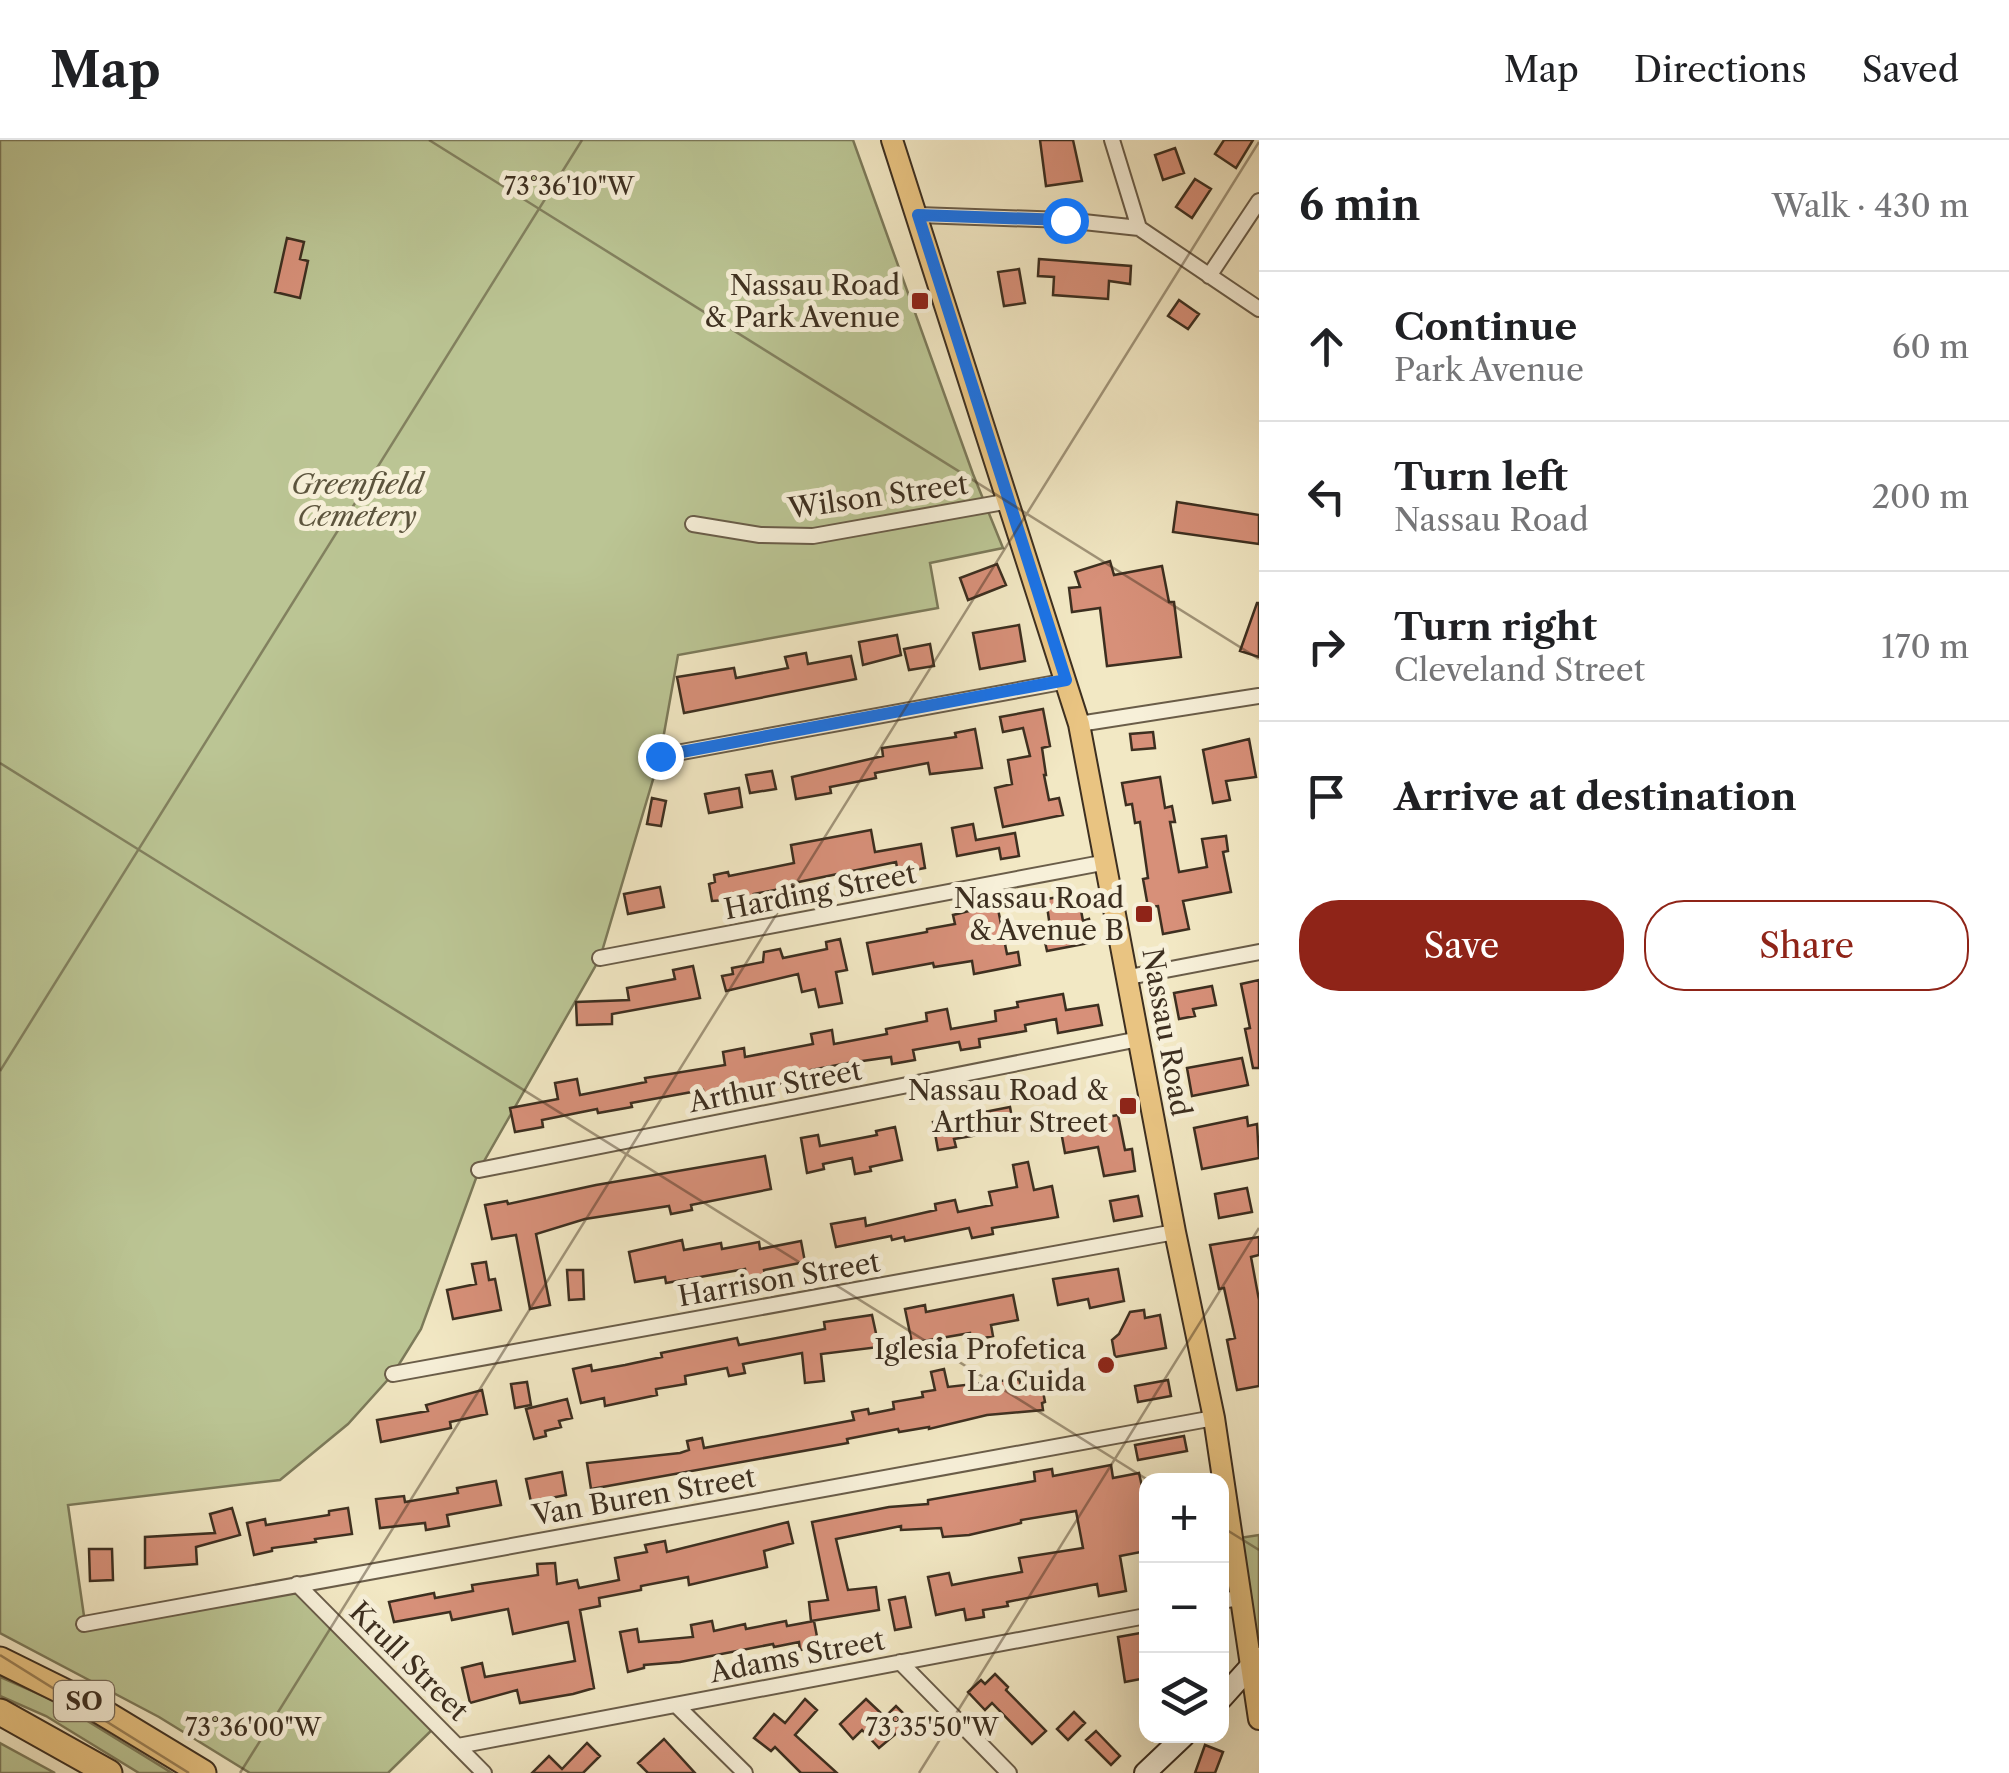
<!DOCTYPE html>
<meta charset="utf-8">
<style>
body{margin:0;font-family:"Libre Caslon Text",serif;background:#f6f6f6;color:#202124}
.controls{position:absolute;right:30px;bottom:30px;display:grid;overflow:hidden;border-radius:20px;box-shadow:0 10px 40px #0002}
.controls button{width:90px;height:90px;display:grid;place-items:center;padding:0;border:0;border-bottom:2px solid #e0e0e0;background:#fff;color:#202124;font:50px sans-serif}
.stop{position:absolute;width:30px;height:30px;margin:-22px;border:8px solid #1a73e8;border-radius:50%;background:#fff}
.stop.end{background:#1a73e8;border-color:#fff;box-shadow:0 2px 10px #0008}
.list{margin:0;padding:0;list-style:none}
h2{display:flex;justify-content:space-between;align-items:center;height:130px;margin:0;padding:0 40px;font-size:42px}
h2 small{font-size:32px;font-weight:400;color:#757577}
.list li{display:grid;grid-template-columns:65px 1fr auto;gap:30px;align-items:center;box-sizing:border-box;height:150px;padding:0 40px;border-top:2px solid #e0e0e0}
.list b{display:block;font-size:38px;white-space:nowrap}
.list p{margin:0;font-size:32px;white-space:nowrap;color:#757577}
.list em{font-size:32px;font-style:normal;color:#757577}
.actions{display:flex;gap:20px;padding:30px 40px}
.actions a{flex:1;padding:22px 0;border:2px solid #8f2418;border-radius:40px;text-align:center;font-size:35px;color:#8f2418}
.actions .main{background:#8f2418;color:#fff}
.icon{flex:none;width:55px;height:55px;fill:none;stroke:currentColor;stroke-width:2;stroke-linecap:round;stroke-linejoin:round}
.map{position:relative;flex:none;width:1259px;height:1633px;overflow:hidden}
header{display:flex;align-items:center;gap:60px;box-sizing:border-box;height:140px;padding:0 50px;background:#fff;border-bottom:2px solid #e0e0e0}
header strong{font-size:48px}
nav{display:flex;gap:55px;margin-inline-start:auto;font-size:35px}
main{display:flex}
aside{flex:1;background:#fff}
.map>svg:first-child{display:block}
.green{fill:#bbc594;stroke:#7c7a5a;stroke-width:2.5}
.building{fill:#d79079;stroke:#3d2f20;stroke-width:2.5}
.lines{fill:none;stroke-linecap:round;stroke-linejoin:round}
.street-casing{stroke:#6a5d49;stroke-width:18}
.secondary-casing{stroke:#3d2f20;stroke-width:24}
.primary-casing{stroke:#3d2f20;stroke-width:24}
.highway-casing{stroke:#3d2f20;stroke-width:29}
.street{stroke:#f7f0d9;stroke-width:14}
.secondary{stroke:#f7f0d9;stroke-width:20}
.primary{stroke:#e9c482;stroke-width:20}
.highway{stroke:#e9c482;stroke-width:25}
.route{stroke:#1a73e8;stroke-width:12}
.ticks{fill:none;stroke:#3d2f20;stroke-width:2.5;stroke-opacity:0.45}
.poi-dot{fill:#8f2418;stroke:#f7f0d9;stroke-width:4}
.labels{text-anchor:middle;stroke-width:10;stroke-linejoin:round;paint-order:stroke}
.shield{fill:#f7f0d9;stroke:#756958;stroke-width:2.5}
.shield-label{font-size:25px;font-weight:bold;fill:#3d2f20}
.poi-label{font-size:28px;fill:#3d2f20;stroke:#f7f0d9;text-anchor:end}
.park-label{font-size:28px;font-style:italic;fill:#5c543d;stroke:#f7f0d9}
.street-label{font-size:28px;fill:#3d2f20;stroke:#f7f0d9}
.ticks-label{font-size:25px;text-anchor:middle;fill:#3d2f20;stroke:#f7f0d9;stroke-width:10;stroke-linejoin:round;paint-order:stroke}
</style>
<header>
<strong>Map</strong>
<nav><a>Map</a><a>Directions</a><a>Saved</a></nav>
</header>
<main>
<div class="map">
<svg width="1259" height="1633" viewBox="0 0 1259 1633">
<rect width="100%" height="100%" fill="#f2e8c4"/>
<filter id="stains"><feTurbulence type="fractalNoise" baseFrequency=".002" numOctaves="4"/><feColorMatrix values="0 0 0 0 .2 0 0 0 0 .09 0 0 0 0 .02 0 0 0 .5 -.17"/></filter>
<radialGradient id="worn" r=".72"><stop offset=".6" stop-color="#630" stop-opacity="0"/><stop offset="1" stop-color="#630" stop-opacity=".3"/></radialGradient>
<path class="green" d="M0 0H853L973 334 1003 408 930 423 938 468 678 515 660 616 600 818 479 1030 421 1189 393 1234 348 1284 280 1340 68 1365 85 1483 297 1444 437 1585 388 1633H250L159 1577 0 1493Z
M1259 1395V1517L1233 1399Z
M0 1537 55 1561 172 1633H139L46 1576 0 1556Z
M0 1603 55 1633H0Z"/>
<path class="building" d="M1040 0H1073L1082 41 1046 46Z
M1224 0H1253L1236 28 1215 14Z
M1175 8 1184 33 1163 40 1155 15Z
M1195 39 1211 49 1192 78 1176 67Z
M287 98 304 102 300 119 308 121 300 158 275 152Z
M1039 119 1131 126 1130 144 1109 141 1108 159 1053 155 1054 137 1038 136Z
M1019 129 1025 163 1004 166 998 132Z
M1179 160 1199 174 1188 189 1168 176Z
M1177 362 1259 375V404L1173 392Z
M1110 421 1114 435 1162 426 1169 462H1174L1181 517 1107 526 1100 468 1072 472 1069 448 1080 447 1075 432Z
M997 424 1006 445 968 460 960 438Z
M1257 463H1259V517L1240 511Z
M1019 485 1025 521 980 529 973 493Z
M897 495 901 515 863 525 859 502Z
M930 504 934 526 909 530 904 509Z
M806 513 808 524 851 516 856 539 684 573 677 537 734 528 736 538 788 528 785 517Z
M1043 569 1050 606 1042 608 1046 635H1044L1049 660 1059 658 1063 675 1003 687 995 648 1012 644 1008 620 1030 616 1023 588 1003 592 1000 577Z
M975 589 982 628 930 634 928 623 875 633 876 638 830 647 831 653 796 659 792 637 883 616 882 608 956 597 955 593Z
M1153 592 1155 608 1132 610 1130 594Z
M1249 599 1256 637 1226 641 1230 660 1213 663 1203 610Z
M772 631 776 649 750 653 746 635Z
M1160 637 1165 668 1172 666 1175 682H1170L1179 732 1207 727 1202 699 1226 696 1228 711 1223 712 1231 752 1183 761 1189 789 1163 794 1158 766 1148 767 1143 739 1148 738 1140 682 1135 683 1132 664 1126 665 1122 643Z
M739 648 742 667 709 673 705 654Z
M652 658 666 661 661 686 647 684Z
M973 684 976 700 1015 693 1019 716 1001 719 999 708 957 716 952 688Z
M871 690 875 712 921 704 925 728 898 733 896 722 784 745 785 748 754 754 755 758 712 761 709 744 715 742 714 735 728 732 729 736 794 723 791 705Z
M660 747 664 767 628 774 624 754Z
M1078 754 1083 781 1089 779 1094 802 1047 811 1042 788 1050 787 1046 759Z
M997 764 1007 814 1018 812 1020 825 974 834 972 821 934 827 933 823 873 834 867 803 927 792V789L955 784 953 775Z
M840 799 847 830 836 832 842 863 819 867 815 849 802 852 798 834 726 851 722 836 733 834 732 828 763 822 764 812 780 809 783 818 827 809 826 802Z
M693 826 700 858 612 874V884L577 885 576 862 629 860 627 848 675 839 673 830Z
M1259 840V928H1253L1245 889 1250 888 1241 844Z
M1212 846 1216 865 1193 869 1195 876 1179 879 1174 853Z
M1063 854 1066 870 1098 865 1102 885 1058 893 1056 879 1025 885 1026 891 979 899 980 907 961 910 959 902 913 910 915 920 892 924 891 917 848 923 811 930 812 938 758 948 757 943 722 950 723 955 705 959 703 950 631 963 632 967 598 973 597 969 542 980 543 987 515 992 510 968 558 959 555 943 577 939 580 955 646 942 645 938 725 925 723 912 744 908 745 917 813 904 811 894 832 890 834 904 887 894 886 889 927 881 926 873 947 869 951 889 996 881 995 871 1018 867 1017 862Z
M1242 918 1248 945 1192 956 1187 928Z
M1010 967 1014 989 954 999 956 1007 938 1010 933 982Z
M1118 975 1125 1010 1132 1009 1135 1031 1104 1036 1098 1007 1065 1013 1060 986Z
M1247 977 1248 986 1257 984 1259 1018 1202 1029 1194 988Z
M895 987 902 1020 870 1027 871 1031 855 1034 852 1018 823 1024 824 1029 807 1033 801 998 818 995 820 1006 877 995 876 991Z
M765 1016 771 1049 691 1065 692 1070 671 1074 669 1066 585 1079 536 1094 550 1165 530 1169 516 1095 492 1099 485 1065 507 1061 508 1064 596 1045Z
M1028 1022 1034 1050 1052 1046 1058 1077 992 1088 993 1094 972 1098 969 1088 905 1101 904 1097 892 1100 891 1096 836 1107 831 1084 865 1078 866 1086 936 1070 935 1064 955 1060 958 1072 992 1065 989 1052 1017 1047 1013 1025Z
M1247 1048 1252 1072 1219 1078 1215 1054Z
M1138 1056 1142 1076 1114 1081 1110 1061Z
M1259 1097V1115L1251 1117 1259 1160V1246L1237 1250 1227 1200 1235 1198 1224 1148 1219 1149 1210 1105Z
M682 1100 684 1110 721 1103 722 1109 759 1102 760 1109 801 1101 805 1122 764 1130 765 1136 747 1139 745 1129 666 1143 665 1137 635 1142 629 1112Z
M486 1122 489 1140 495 1139 501 1170 453 1179 447 1150 476 1144 472 1124Z
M1118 1129 1124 1161 1090 1168 1088 1159 1058 1165 1053 1139Z
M567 1130H583L584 1159 569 1160Z
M1013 1155 1018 1180 991 1185 993 1196 971 1201 970 1193 912 1203 905 1169 925 1165 926 1172Z
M1144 1170 1145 1178 1160 1175 1166 1208 1115 1217 1112 1200 1119 1194 1130 1172Z
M872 1175 879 1207 821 1214 824 1241 805 1243 802 1213 743 1224 745 1233 729 1236 727 1228 685 1236 686 1244 656 1249 657 1255 605 1266 604 1258 581 1263 573 1229 591 1225 592 1231 625 1225 662 1217 661 1213 737 1198 739 1205 825 1189 824 1182Z
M944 1229 948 1247 1019 1239 1021 1245 1041 1241 1045 1262 1042 1263 1043 1270 987 1275 929 1289V1287L899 1292 898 1289 847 1299 848 1303 591 1349 587 1323 680 1313 689 1310 687 1301 702 1298 704 1308 854 1280 852 1272 868 1269 869 1274 894 1269 893 1262 923 1257 922 1252 935 1250 931 1232Z
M1168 1240 1171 1256 1138 1262 1135 1246Z
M527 1242 531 1265 515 1268 511 1244Z
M482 1250 487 1274 450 1282 451 1288 381 1302 377 1280 428 1271 426 1265Z
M567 1259 572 1278 559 1281 561 1287 545 1291 546 1296 534 1299 526 1269Z
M1184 1296 1187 1311 1138 1320 1135 1305Z
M1111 1325 1113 1338 1139 1333 1146 1365V1411L1120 1416 1126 1451 1099 1456 1097 1444 1007 1462 1008 1466 983 1470 984 1477 966 1480 964 1469 936 1475 928 1437 949 1433 952 1445 988 1438 1022 1432 1019 1418 1083 1408 1076 1371 1021 1380V1383L969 1395 943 1397 941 1388 901 1390V1386L836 1399 848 1450 876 1447 879 1470 811 1481 809 1462 828 1460 812 1382 889 1367 928 1364V1360L1035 1341 1034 1332 1052 1329 1053 1336Z
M562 1332 566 1355 531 1362 526 1339Z
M496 1341 501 1365 447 1375 449 1386 426 1390 425 1383 380 1388 376 1359 404 1356 405 1362 458 1353 457 1348Z
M232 1368 240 1395 196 1407 197 1424 145 1428V1397L215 1393 210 1374Z
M348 1368 352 1394 315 1399 316 1402 272 1408V1411L254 1415 247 1383 265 1379 266 1385 329 1375V1371Z
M788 1382 793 1403 764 1411 767 1427 689 1445 688 1437 641 1446V1450L599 1458 600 1466 580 1470 594 1548 573 1554 520 1563 517 1550 470 1563 462 1528 482 1523 485 1537 575 1521 568 1482 513 1494 508 1469 452 1480 450 1472 394 1482 389 1462 434 1453 435 1458 473 1451 472 1445 538 1435 537 1424 555 1423 557 1444 577 1440 579 1448 619 1440 615 1418 647 1412 645 1405 665 1401 667 1412Z
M89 1409H112L113 1440 90 1441Z
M905 1457 911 1487 895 1490 889 1460Z
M712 1481 714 1491 745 1484 746 1489 786 1481 787 1486 814 1481 819 1507 800 1510 799 1502 774 1507 773 1504 680 1522 644 1525V1528L628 1532 620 1492 637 1489 639 1502 693 1497 691 1485Z
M1146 1492V1538L1125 1542 1118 1497Z
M995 1534 1008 1547 1006 1550 1046 1591 1032 1604 992 1563 985 1570 968 1552 981 1540 985 1544Z
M805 1559 817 1570 795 1595 837 1633H801L775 1607 771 1611 754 1598 774 1574 785 1583Z
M866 1559 885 1577 896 1566 911 1581 879 1608 862 1590 853 1599 840 1584Z
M1074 1572 1085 1583 1068 1600 1057 1589Z
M1096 1591 1120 1616 1111 1625 1086 1600Z
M664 1599 695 1633H648L638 1623Z
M587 1603 600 1616 583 1633H532L549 1616 562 1629Z
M1205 1605 1223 1612 1215 1633H1195Z"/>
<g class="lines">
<defs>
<path id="street" d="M1112 0 1139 88
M918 75 1065 80 1139 88 1259 169
M1209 136 1259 61
M693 384 760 395 813 396 1010 361
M1079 584 1259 556
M660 616 1067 541
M600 818 1107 722
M1129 837 1259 812
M479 1030 1139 899
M393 1234 1175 1092
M297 1444 484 1633
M1222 1461 1243 1457
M84 1484 1214 1278
M900 1522 1009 1633
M676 1565 745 1633
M458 1606 1146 1476"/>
<path id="secondary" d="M1222 1558 1258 1518
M1145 1633 1184 1596"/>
<path id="primary" d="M892 0 1079 584 1175 1092 1214 1278 1259 1579"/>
<path id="highway" d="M0 1520 89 1564 203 1633
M0 1572 109 1633"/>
</defs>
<use href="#street" class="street-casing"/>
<use href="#secondary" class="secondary-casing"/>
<use href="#primary" class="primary-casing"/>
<use href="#highway" class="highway-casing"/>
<use href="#street" class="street"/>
<use href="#secondary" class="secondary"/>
<use href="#primary" class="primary"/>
<use href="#highway" class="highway"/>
</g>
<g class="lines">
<path class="route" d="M660 616 1066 540 918 75 1065 80"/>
</g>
<path class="ticks" d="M429 0 1259 519M0 623 1148 1340M0 931 582 0M1222 1387 1259 1410M0 1515 189 1633M240 1633 1259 2M919 1633 1259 1088"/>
<g class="poi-dot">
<rect x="910" y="151" width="20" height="20" rx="5"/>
<rect x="1134" y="764" width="20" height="20" rx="5"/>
<rect x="1118" y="956" width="20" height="20" rx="5"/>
<circle cx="1106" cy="1225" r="10"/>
</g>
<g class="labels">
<rect class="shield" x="54" y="1541" width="60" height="40" rx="8"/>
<g class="shield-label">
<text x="84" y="1570">SO</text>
</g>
<g class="poi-label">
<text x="900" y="155">Nassau Road<tspan x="900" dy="32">&amp; Park Avenue</tspan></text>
<text x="1124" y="768">Nassau Road<tspan x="1124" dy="32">&amp; Avenue B</tspan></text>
<text x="1108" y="960">Nassau Road &amp;<tspan x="1108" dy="32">Arthur Street</tspan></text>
<text x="1086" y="1219">Iglesia Profetica<tspan x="1086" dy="32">La Cuida</tspan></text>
</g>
<g class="park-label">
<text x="357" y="354">Greenfield<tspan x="357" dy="32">Cemetery</tspan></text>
</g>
<g class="street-label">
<text transform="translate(878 356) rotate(-8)" y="10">Wilson Street</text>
<text transform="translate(820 751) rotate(-11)" y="10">Harding Street</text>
<text transform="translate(1167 892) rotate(80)" y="10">Nassau Road</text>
<text transform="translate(775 946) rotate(-11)" y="10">Arthur Street</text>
<text transform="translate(779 1139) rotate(-10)" y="10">Harrison Street</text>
<text transform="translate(644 1356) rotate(-10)" y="10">Van Buren Street</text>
<text transform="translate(797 1516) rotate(-11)" y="10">Adams Street</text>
<text transform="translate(409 1521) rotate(45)" y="10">Krull Street</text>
</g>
</g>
<g class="ticks-label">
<text x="569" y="55">73°36'10"W</text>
<text x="253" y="1596">73°36'00"W</text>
<text x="932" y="1596">73°35'50"W</text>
</g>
<rect width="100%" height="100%" filter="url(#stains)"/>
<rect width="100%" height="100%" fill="url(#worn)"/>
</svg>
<div class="controls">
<button>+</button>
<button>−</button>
<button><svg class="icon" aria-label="layers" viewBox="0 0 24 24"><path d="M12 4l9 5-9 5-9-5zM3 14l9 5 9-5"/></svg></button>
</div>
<div class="stop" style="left:1065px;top:80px"></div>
<div class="stop end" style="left:660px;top:616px"></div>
</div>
<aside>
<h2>6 min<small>Walk · 430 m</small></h2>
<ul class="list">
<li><svg class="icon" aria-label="ahead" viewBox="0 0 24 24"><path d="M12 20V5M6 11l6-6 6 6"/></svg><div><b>Continue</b><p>Park Avenue</p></div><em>60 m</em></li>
<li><svg class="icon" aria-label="left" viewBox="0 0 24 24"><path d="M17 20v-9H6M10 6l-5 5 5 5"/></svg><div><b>Turn left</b><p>Nassau Road</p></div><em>200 m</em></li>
<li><svg class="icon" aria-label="right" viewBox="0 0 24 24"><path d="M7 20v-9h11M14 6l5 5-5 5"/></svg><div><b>Turn right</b><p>Cleveland Street</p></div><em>170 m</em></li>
<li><svg class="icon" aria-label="arrive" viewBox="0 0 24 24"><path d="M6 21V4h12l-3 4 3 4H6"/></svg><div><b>Arrive at destination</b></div></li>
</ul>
<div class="actions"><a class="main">Save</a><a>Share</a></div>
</aside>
</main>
